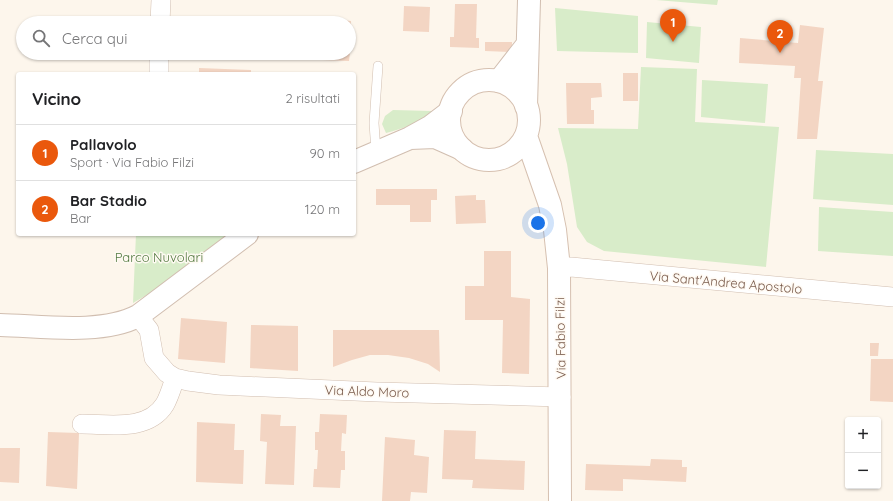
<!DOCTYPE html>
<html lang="it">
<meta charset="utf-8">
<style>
body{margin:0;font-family:Quicksand,sans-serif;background:#f2f2f2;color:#202124}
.controls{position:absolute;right:12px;bottom:12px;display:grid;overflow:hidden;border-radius:4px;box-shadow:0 1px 3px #0004}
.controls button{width:36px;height:36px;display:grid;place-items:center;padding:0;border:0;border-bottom:1px solid #e0e0e0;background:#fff;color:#202124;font:20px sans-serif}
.you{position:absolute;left:538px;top:223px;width:14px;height:14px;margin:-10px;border:3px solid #fff;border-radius:50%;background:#1a73e8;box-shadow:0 0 0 6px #1a73e833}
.badge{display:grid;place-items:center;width:26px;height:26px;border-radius:50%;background:#ea580c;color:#fff;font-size:13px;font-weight:700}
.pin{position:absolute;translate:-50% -33px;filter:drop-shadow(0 1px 2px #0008)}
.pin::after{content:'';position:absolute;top:21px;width:14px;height:12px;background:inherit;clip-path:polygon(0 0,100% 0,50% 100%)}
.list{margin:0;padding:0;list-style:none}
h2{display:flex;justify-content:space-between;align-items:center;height:52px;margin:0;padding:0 16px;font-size:17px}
h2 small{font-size:13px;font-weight:400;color:#757577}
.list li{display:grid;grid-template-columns:26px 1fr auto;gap:12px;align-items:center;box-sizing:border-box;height:56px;padding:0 16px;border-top:1px solid #e0e0e0}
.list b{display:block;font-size:15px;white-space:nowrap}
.list p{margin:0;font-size:13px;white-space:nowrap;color:#757577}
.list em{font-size:13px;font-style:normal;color:#757577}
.icon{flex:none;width:22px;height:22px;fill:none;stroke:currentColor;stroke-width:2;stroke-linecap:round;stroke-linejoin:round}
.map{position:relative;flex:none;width:893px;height:501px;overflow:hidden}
.search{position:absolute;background:#fff;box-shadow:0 1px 3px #0004;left:16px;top:16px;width:340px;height:44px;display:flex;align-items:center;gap:10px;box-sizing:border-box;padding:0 14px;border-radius:22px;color:#757577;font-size:15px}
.panel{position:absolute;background:#fff;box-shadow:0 1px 3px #0004;left:16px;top:72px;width:340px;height:164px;border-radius:4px}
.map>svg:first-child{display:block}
.green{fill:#d8ecc9}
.building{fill:#f3d5c3}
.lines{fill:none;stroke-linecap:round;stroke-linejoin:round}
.service-casing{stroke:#d1beb0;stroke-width:10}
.minor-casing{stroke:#d1beb0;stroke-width:20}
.tertiary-casing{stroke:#d1beb0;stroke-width:24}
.secondary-casing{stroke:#d6c0b0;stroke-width:24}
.service{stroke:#fff;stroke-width:9}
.minor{stroke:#fff;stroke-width:19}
.tertiary{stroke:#fff;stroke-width:22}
.secondary{stroke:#fff;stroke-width:22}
.labels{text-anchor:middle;stroke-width:3;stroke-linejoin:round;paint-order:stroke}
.park-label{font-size:13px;fill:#537a41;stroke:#fffaf3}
.street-label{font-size:13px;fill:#7a5c4d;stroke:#fffaf3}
</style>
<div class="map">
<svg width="893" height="501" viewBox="0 0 893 501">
<rect width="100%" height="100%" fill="#fdf6ec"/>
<path class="green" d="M656 0H718L717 5Z
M555 8 638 16V53L557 51Z
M647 22 701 27 699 63 646 58Z
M641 67 697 69 695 122 779 127 766 267 604 251 587 242 577 227 567 164 558 128 638 129Z
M702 80 768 84 765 123 701 117Z
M393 110 432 111C418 124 404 128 386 133L382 124 385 116Z
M816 150 893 154V205L813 199Z
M819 207 893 212V256L818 251Z
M136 234H229L155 290 133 303Z"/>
<path class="building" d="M455 4H477L476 38H479V48L450 47V37H454Z
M404 6 430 7 429 32 403 31Z
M321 18 351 21 350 42 349 23H322Z
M800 25 824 28 818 81H823L817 139H797L801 78H794L795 66 739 63 740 38 798 43Z
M485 42H512V52L485 51Z
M322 53H350L349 61 322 60Z
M199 68 251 70V74H199Z
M623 73H638V101H623Z
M566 83H601L602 97 591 98V110H594V124H567Z
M376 189H437V200H431V222H410V205H376Z
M476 195V200H485L486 223 456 224 455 196Z
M484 251H511V297L530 299 529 374 502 373 503 320H465V286H484Z
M181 318 227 322 225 363 178 359Z
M251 325 298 326V371L250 368Z
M333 330H439L440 372 428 364 409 358 388 355H370L352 360 333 367Z
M870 343H879L878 356H870Z
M871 359H893V402L870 401Z
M261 414 281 415 280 426H296L294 485 265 484 267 442 260 441Z
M320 414 347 415 346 434 342 433 341 451H345V470H341L340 488 313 487 314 469H317L318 450H315V432H319Z
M197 422 235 424 234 450H244L243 484 196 482Z
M444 430 476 431 475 459 525 461 524 490 472 488 473 480 442 479Z
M48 432 79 433 77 489 46 486Z
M385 437 415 440 414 455 429 457 427 493 411 492 410 501H382Z
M0 448H20L19 483 0 482Z
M651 459 682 460V467H687L686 482 623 479V491L585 490 586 464 650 466Z"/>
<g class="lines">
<defs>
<path id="service" d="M376 152 374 123 378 66"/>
<path id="minor" d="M160 23 161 0
M159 74V53
M559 268 571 267 893 297
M138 316 149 330 154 358 167 373 175 378 188 381 219 385 377 392 561 397
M82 424C109 424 148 432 165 404 169 397 172 387 175 378"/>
<path id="tertiary" d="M499 81 527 45
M526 106 529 0
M410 138 435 137 462 149
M354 162 410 138 430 127 451 111
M0 325C42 326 101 335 138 316L247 234"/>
<path id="secondary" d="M449 120a40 40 0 1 1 80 0a40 40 0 1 1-80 0Z
M526 136 550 205 555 230 559 268 560 501"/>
</defs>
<use href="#service" class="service-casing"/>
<use href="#minor" class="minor-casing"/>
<use href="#tertiary" class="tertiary-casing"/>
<use href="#secondary" class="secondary-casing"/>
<use href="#service" class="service"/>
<use href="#minor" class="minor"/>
<use href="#tertiary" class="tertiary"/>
<use href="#secondary" class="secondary"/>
</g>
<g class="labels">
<g class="park-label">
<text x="159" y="262">Parco Nuvolari</text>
</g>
<g class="street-label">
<text transform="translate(726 282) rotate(5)" y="5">Via Sant'Andrea Apostolo</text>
<text transform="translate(560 338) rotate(-91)" y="5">Via Fabio Filzi</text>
<text transform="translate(367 391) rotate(2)" y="5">Via Aldo Moro</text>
</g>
</g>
</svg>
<div class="controls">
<button>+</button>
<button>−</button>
</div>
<div class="you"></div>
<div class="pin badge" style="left:673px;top:42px">1</div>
<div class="pin badge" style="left:780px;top:53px">2</div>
<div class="search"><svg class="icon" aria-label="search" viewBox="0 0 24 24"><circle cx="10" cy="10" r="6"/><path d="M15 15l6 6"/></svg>Cerca qui</div>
<section class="panel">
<h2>Vicino<small>2 risultati</small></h2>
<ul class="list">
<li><span class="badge">1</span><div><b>Pallavolo</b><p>Sport · Via Fabio Filzi</p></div><em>90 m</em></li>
<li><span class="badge">2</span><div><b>Bar Stadio</b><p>Bar</p></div><em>120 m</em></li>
</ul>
</section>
</div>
